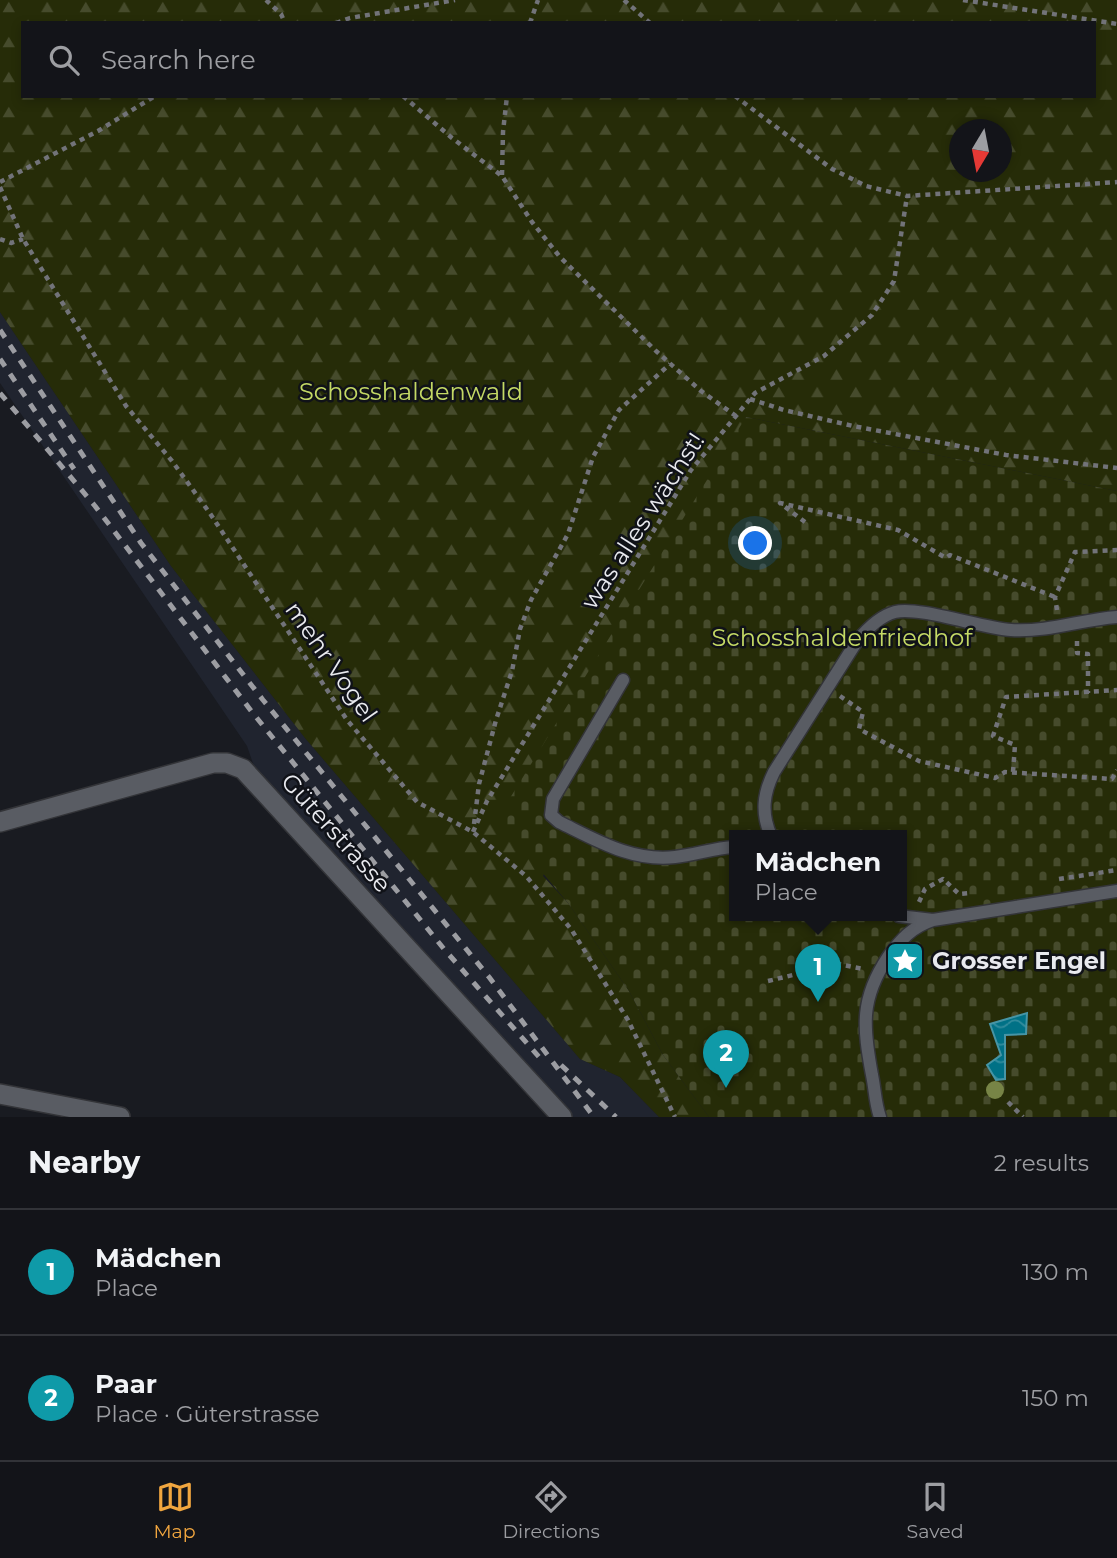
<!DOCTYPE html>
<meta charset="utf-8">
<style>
body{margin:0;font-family:Montserrat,sans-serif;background:#1c1d22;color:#f1f3f6}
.compass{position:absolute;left:949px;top:119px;width:63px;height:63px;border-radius:50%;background:#131419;box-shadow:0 4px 10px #0003;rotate:190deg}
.you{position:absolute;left:756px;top:544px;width:24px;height:24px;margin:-18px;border:5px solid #fff;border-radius:50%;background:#1a73e8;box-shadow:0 0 0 10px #1a73e833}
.badge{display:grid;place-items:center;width:46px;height:46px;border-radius:50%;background:#f1a63f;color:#fff;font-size:23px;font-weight:700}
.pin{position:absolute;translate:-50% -58px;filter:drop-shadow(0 2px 4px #0008)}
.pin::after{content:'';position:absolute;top:37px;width:24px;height:21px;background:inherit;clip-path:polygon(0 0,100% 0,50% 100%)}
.popup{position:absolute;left:729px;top:830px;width:178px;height:91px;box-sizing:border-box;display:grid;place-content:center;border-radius:0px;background:#131419;filter:drop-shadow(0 2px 5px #0005);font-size:23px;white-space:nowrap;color:#9d9ea2}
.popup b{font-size:26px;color:#f1f3f6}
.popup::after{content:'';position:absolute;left:50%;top:100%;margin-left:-14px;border:14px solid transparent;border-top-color:#131419}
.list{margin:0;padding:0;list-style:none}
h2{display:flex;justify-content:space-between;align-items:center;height:91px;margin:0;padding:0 28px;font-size:30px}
h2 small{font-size:23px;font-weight:400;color:#9d9ea2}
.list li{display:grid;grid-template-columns:46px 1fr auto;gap:21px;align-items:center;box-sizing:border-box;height:126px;padding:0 28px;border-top:2px solid #323338}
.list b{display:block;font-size:26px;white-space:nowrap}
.list p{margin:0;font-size:23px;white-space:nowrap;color:#9d9ea2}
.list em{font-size:23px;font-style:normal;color:#9d9ea2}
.icon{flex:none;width:38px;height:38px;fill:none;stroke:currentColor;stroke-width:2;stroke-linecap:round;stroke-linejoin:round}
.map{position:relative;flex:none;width:1117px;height:1117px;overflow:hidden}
.search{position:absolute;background:#131419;box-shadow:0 4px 10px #0003;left:21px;right:21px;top:21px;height:77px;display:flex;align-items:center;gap:18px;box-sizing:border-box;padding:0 24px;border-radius:0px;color:#9d9ea2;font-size:26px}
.sheet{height:343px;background:#131419}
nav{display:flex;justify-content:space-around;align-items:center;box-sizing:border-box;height:98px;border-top:2px solid #323338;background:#131419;font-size:19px;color:#9d9ea2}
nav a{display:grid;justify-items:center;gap:4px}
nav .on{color:#f1a63f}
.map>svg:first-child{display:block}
.built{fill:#20242f}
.forest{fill:url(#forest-firs);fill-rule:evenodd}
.cemetery{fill:url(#cemetery-stones);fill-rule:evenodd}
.water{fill:url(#water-waves);stroke:#4695a6;stroke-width:2}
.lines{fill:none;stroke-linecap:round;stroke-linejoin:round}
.service-casing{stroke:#333438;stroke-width:15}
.minor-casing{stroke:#333438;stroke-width:22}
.path{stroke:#727379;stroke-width:4.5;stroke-dasharray:5 5;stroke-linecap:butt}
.service{stroke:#595c63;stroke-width:12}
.minor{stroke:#595c63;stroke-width:19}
.rail{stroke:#9c9da2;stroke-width:5;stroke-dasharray:9 9;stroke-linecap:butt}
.tree{fill:#778446}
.labels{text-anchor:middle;stroke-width:5;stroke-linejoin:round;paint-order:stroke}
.park-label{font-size:24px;fill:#c4d965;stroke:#101218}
.street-label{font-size:24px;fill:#e9eaef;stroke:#101218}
.poi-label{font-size:24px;font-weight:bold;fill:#e9eaef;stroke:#101218;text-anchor:start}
</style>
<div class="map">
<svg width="1117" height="1117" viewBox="0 0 1117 1117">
<defs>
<pattern id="forest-firs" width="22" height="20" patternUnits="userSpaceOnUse" patternTransform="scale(1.75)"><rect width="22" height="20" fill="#262c08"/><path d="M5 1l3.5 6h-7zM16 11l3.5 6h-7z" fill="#464b2c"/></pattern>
<pattern id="cemetery-stones" width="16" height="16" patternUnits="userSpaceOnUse" patternTransform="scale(1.75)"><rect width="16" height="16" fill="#262c08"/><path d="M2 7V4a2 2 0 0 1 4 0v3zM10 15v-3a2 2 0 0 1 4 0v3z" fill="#464b2c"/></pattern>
<pattern id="water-waves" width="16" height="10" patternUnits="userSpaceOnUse" patternTransform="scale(1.75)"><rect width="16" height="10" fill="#007186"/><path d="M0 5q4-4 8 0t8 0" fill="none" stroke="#328c9d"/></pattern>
</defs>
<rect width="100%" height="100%" fill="#191b21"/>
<path class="built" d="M0 312 171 566 305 738 580 1059 620 1077 659 1117H570L257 775 247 746 0 383Z"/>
<path class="forest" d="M0 0H1117V491L746 417 543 876 568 903 629 991 663 1055 709 1117H659L620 1077 580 1059 305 738 171 566 0 312ZM23 23H1094V96H23ZM960 130H1002V172H960Z"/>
<path class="cemetery" d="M746 417 1117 491V1117H709L663 1055 629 991 568 903 497 819ZM734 836H902V916H734Z"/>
<path class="water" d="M1027 1013 1026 1034 1005 1035V1079L996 1080 987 1065 1001 1055 990 1024Z"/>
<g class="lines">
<defs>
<path id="service" d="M623 680 553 799 551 815 559 822C596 840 632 862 675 857 695 855 714 848 734 847
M771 836C761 813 763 794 774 772L857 641C867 629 880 616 895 612 918 606 982 628 1011 630 1051 632 1079 620 1117 617
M899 916 933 920 1117 891
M880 1117C875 1103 875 1089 872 1075 863 1027 860 999 888 957 901 939 912 927 933 920"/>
<path id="minor" d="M0 822 213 763H227L243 769 562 1117
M0 1094 120 1117"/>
</defs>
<use href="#service" class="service-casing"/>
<use href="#minor" class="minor-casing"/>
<path class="path" d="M266 0 281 14 285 23
M624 0 650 23
M963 0 1117 24
M336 23 350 18 455 0
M530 23 538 0
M403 96 452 138 502 176 532 222 560 257 656 351 701 391 736 416
M735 96 832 169 866 186 907 196 1117 182
M502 175 503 132 507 96
M0 182 98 131 155 96
M0 187 23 239 126 406 172 461 209 512 347 720 417 802 473 832 526 876 571 929 628 1020 675 1117
M0 239 11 243 23 239
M750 399 784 410 853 426 1006 455 1117 468
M805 522 780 503 898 530 946 558 950 555 1055 597
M1057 610 1055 597 1075 552 1117 550
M1077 641V653L1088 654V693
M840 696 863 712 859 729 919 761 995 778 1005 772 1112 779 1117 770
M1013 772 1015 745 993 736 1006 697 1117 690
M474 824 479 784 496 720 512 671 520 629 531 600 568 534 593 457 619 410 670 364
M473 832 487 801 691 470 755 393 824 356 872 315 894 281 907 196
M1059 879 1117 870
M919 902 925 889 943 879 959 894 971 893
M768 981 839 964 863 969
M1008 1102 1023 1117"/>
<use href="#service" class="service"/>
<use href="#minor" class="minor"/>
<path class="rail" d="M0 330 141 543 263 700 489 977 594 1117
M0 359 74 469
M0 393 95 506 252 712 444 949 540 1058
M561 1065 616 1117"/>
</g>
<circle class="tree" cx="995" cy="1090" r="9"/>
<defs>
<symbol id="sight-square" viewBox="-11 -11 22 22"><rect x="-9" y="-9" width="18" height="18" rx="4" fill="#0f9aa8" stroke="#101218"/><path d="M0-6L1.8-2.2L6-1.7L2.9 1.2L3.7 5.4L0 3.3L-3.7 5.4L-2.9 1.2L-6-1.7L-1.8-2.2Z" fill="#fff"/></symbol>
</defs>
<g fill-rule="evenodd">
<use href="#sight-square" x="883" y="939" width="44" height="44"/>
</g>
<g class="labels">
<g class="park-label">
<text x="411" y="400">Schosshaldenwald</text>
<text x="842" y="646">Schosshaldenfriedhof</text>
</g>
<g class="street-label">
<text transform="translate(643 521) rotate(-57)" y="8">was alles wächst!</text>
<text transform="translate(331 662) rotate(55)" y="8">mehr Vogel</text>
<text transform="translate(336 833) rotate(48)" y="8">Güterstrasse</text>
</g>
<g class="poi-label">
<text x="932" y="969">Grosser Engel</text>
</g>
</g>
</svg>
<svg class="compass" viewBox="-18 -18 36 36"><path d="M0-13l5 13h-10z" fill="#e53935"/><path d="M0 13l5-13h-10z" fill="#9d9ea2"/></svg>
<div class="you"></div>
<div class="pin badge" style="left:818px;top:1002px;background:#0f9aa8">1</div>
<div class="popup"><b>Mädchen</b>Place</div>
<div class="pin badge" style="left:726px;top:1088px;background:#0f9aa8">2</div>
<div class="search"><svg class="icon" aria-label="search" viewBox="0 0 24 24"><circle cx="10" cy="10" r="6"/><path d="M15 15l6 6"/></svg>Search here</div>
</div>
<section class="sheet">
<h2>Nearby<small>2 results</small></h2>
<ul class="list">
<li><span class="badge" style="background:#0f9aa8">1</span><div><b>Mädchen</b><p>Place</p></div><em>130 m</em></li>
<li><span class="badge" style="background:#0f9aa8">2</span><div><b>Paar</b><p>Place · Güterstrasse</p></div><em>150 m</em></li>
</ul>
</section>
<nav>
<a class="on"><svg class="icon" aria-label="map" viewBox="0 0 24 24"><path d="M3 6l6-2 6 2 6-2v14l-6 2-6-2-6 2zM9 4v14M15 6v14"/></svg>Map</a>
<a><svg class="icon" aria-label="directions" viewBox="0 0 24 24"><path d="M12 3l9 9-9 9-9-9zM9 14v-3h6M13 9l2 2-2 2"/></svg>Directions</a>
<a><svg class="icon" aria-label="saved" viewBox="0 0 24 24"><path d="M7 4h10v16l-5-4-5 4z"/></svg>Saved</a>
</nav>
